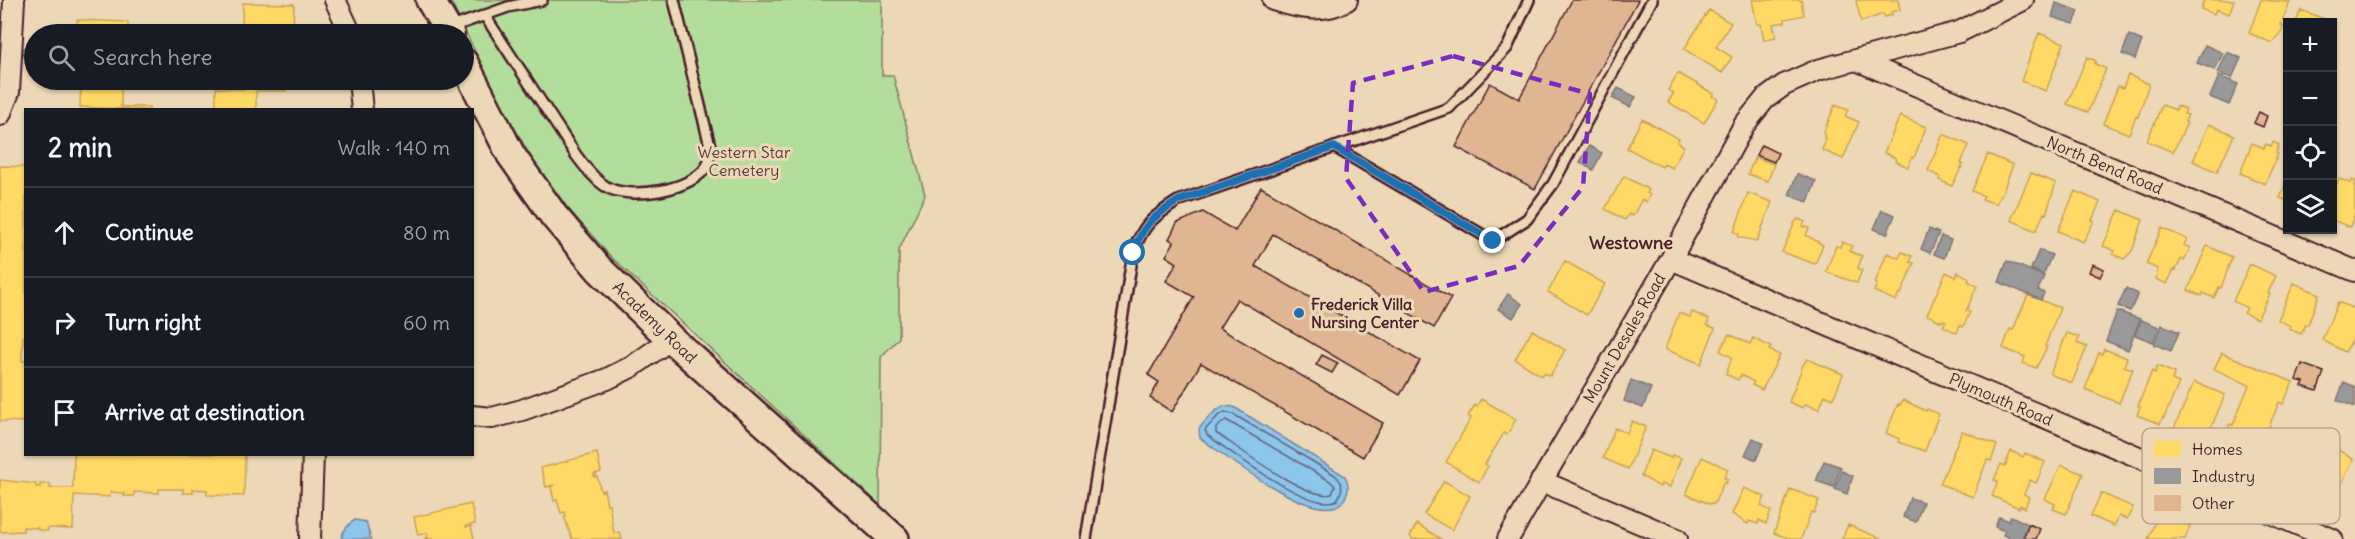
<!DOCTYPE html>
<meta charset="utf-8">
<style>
body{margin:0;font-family:Delius,sans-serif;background:#20242c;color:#f1f3f6}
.controls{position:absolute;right:18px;top:18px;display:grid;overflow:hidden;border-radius:0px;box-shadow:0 2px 4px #0004}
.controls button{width:54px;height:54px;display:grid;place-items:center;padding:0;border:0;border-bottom:2px solid #363941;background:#171b24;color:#f1f3f6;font:30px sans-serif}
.stop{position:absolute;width:18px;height:18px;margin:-14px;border:4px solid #1f6fb2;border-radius:50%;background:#fff}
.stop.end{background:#1f6fb2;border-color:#fff;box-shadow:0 2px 6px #0008}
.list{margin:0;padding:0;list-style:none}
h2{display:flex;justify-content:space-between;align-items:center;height:78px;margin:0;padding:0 24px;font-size:26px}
h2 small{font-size:20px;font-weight:400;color:#9ea1a6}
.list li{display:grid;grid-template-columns:39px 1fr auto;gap:18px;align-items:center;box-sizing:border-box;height:90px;padding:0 24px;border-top:2px solid #363941}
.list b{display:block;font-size:22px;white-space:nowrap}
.list em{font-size:20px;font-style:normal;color:#9ea1a6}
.icon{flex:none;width:33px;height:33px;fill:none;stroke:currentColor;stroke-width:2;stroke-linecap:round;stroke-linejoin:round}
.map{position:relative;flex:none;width:2355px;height:539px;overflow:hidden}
.search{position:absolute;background:#171b24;box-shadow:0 2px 4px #0004;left:24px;top:24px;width:450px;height:66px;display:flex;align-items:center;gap:15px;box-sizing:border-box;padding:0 21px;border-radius:33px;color:#9ea1a6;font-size:22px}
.panel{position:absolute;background:#171b24;box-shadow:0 2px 4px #0004;left:24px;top:108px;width:450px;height:348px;border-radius:0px}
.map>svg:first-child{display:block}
.green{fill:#b3dd9b;stroke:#7e7e63;stroke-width:1.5}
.water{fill:#8cc6eb;stroke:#72839e;stroke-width:1.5}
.homes{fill:#ffd966;stroke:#c9a154;stroke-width:1.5}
.industry{fill:#999;stroke:#817478;stroke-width:1.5}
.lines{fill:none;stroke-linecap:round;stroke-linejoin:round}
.shore{stroke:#646278;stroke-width:1.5}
.building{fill:#dfb691;stroke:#4a1f2b;stroke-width:1.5}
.lane-casing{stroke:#4a1f2b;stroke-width:14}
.street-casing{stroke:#4a1f2b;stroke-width:24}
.secondary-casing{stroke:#4a1f2b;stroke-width:32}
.lane{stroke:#ecd8b6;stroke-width:9}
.street{stroke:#ecd8b6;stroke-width:20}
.secondary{stroke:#ecd8b6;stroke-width:27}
.route{stroke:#1f6fb2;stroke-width:8}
.marked{fill:none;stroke:#7b2cbf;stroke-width:4.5;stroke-dasharray:12 8;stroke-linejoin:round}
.poi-dot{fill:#1f6fb2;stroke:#ecd8b6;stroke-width:2}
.labels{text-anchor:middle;stroke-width:6;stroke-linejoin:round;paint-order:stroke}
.park-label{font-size:16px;fill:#5a3c3c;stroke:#ecd8b6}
.street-label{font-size:16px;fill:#4a1f2b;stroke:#ecd8b6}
.poi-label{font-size:16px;font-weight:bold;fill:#4a1f2b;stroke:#ecd8b6;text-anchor:start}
.neighbourhood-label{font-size:18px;font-weight:bold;fill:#4a1f2b;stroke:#ecd8b6}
.key{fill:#ecd8b6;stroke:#bba08c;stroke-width:1.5}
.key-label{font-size:16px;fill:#4a1f2b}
</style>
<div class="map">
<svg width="2355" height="539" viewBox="0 0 2355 539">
<rect width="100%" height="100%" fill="#ecd8b6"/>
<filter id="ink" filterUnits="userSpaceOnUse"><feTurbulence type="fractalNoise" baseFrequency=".0167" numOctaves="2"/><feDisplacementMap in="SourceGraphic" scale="12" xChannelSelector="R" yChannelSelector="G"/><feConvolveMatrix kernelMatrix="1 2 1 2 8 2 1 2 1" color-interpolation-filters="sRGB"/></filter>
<g filter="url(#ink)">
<path class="green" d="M450 0H882V75H893L925 195 899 250V338L881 357 880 505 611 257 566 206 531 157 497 97Z"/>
<path class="water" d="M1223 406 1234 407 1345 476C1349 483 1349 491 1345 498 1325 535 1223 454 1200 438L1199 429C1206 419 1213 412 1223 406Z
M355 520 366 522 371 539H341C343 530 347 525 355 520Z"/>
<path class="homes" d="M1752 0H1801L1804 15 1785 19V22L1773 24 1776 37 1764 40 1761 24H1757Z
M1859 0H1898L1900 10 1891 12 1892 15 1884 17 1883 14 1861 22 1856 1Z
M2204 0H2234L2229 14 2216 9 2214 14 2201 9Z
M2261 0 2290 2 2281 24 2283 27 2281 32 2272 43 2249 33Z
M243 3 294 4 293 28H286V30H290V34H243V29H247V27H242Z
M1709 10 1731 23 1716 47 1732 57 1722 73 1684 49Z
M2301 10 2332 22H2296Z
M77 20 128 22V34H77Z
M2039 33 2064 43 2046 91 2021 81Z
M2087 57 2096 61 2095 64 2106 69 2088 112 2067 104Z
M1678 73 1714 94 1712 96 1718 99 1704 123 1668 102 1674 93 1668 90Z
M2128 75 2149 84 2138 117 2136 116 2129 134 2103 124 2118 86 2123 88Z
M77 80H124V84H121V107H149V110L80 107 81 82H77Z
M245 80H286V91H256V110H216V88L244 89Z
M1835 105 1848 110 1845 116 1859 122 1843 159 1822 150 1826 139 1824 138 1825 135 1823 134Z
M2162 105 2176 110 2177 106 2186 109 2184 114 2188 115 2185 122 2187 123 2173 152 2147 141Z
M1900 116 1926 127 1914 158 1912 157 1908 167 1895 161 1896 158 1884 153Z
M1642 119 1679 139 1677 142 1684 146 1672 168 1664 164 1662 167 1627 148Z
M2209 124 2234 135 2217 172 2193 161Z
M1943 134 1969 145 1961 163 1963 164 1952 186 1939 180 1940 177 1928 171Z
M2273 142 2279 145 2276 153 2278 154 2265 184 2240 173 2252 143 2264 148 2266 144 2271 146Z
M1988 154 2013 165 2001 196 2000 195 1996 204 1982 199 1984 196 1972 191Z
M1755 157 1774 164 1768 181 1748 174Z
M0 166 26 167V337H23L22 361H26V422L0 421Z
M2031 173 2056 183 2046 214 2044 213 2036 231 2011 220Z
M1624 176 1649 190 1647 193 1650 195 1646 202 1642 199 1633 216 1629 214 1625 220 1605 209Z
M2288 177V201L2280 198Z
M2339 179 2351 183 2352 180 2355 181V213L2350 227 2332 220V194Z
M2075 191 2100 202 2092 220 2094 221 2083 242 2058 231Z
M1748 193 1772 202 1757 241 1738 237 1739 234 1734 232Z
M2119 210 2143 220 2132 251 2124 259 2113 254 2115 251 2103 246Z
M1798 219 1805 222 1803 226 1809 228 1806 235 1823 245 1815 264 1782 252 1795 222Z
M2162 228 2187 239 2184 245 2190 248 2184 261 2181 259 2176 270 2174 269 2167 284 2156 279 2158 269 2146 264Z
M1842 242 1852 246 1849 251 1862 256 1858 268 1862 270 1857 283 1826 272 1836 246 1840 247Z
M2207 246 2232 257 2221 288 2219 287 2214 298 2203 293 2202 296 2188 290Z
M1902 252 1912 256 1910 262 1914 263 1901 294 1899 293 1896 301 1874 291 1877 284 1875 283 1887 253 1899 258Z
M1565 261 1605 284 1587 315 1548 292Z
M2250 264 2276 276 2268 293 2270 294 2257 319 2244 313 2247 308 2233 301Z
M1946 272 1956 277 1958 272 1969 278 1968 281 1977 286 1966 311 1970 312 1963 327 1960 325 1957 333 1943 326 1946 321 1943 320 1942 322 1927 315Z
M2294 283 2319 294 2308 325 2306 324 2301 334 2289 329 2291 326 2278 320Z
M2028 295 2060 308 2045 346 2047 347 2036 368 2023 363 2025 357 2003 348 2010 329 2013 330Z
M2338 302 2355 309V336L2345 352 2322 340Z
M1692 312 1709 319 1707 325 1715 328 1701 364 1665 349 1679 313 1690 317Z
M1532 330 1565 350 1550 376 1544 373 1542 376 1515 359Z
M2067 333 2079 337 2077 343 2087 347 2072 383 2050 374Z
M1729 334 1750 344 1753 338 1771 347 1769 350 1780 355 1762 390 1752 385 1754 382 1741 375 1738 380 1726 374 1732 357 1720 351Z
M2104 349 2127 358 2124 366 2133 369 2119 403 2085 389 2099 353 2102 354Z
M2222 353 2293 382 2283 404 2279 402 2256 459 2243 454 2244 450 2238 447 2236 451 2225 446 2227 442 2223 440 2230 424 2233 425 2249 385 2214 369Z
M1807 359 1843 374 1833 399 1825 395 1819 409 1805 404 1803 408 1789 402 1803 365Z
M2157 366 2175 373 2172 380 2179 383 2164 418 2163 417 2160 424 2137 415 2140 407 2138 406 2152 371 2155 373Z
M2194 382 2225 395 2204 444 2194 439 2193 443 2184 440 2186 436 2173 431Z
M1481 399 1516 419 1507 435 1504 433 1485 464 1488 466 1479 482 1446 462 1471 418 1468 416 1475 405 1477 406Z
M1903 400 1926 411 1927 409 1939 414 1925 451 1898 442 1899 439 1886 433 1898 404 1900 405Z
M1632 421 1646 427 1628 469 1603 458 1615 428 1627 433Z
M1962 431 1997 445 1991 461 1987 460 1973 497 1940 484Z
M2330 445 2353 459 2337 495 2311 484 2325 447 2328 448Z
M1651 450 1671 458 1672 455 1681 458 1670 487 1661 484 1660 487 1641 476Z
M2011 451 2023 457 2025 453 2045 462 2036 483 2030 480 2024 494 2029 497 2025 508 2020 505 2019 508 1992 496 1998 481 1994 480 2001 464 2005 466Z
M597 453 601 472 594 474V477L597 476 601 491 604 490 607 504H609L614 534 619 532 622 539H572L564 516 566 515 565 512 561 513 557 500 554 501 551 487 554 485 546 487 541 468Z
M74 454H245L244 496 207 495V490L193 489V493H183V489H159V493L134 492V496H124V493L110 492V497L74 495 73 529 48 528V531L38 530V528L23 527V531L0 532V480L36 484V487H40V484H50V488H73Z
M1702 457 1728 469 1724 478 1728 479 1726 483 1724 482 1714 504 1711 503 1710 504 1686 494Z
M2061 465 2083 474 2066 514 2053 509 2055 504 2045 499Z
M1444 481 1470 496 1452 530 1424 514Z
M1744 488 1765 497 1761 506 1771 511 1766 524 1759 520 1758 524 1749 521 1748 524 1732 514Z
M1790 489 1819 500 1814 513 1811 512 1801 539H1790L1774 533Z
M2101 493 2133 507 2127 519 2119 516 2114 526 2091 516Z
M471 504 475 524 466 526V527L471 526 474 539H424L428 537 427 533 418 535 414 517Z
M2159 513 2190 526 2185 539H2148Z
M1417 524 1441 539H1412L1410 536Z
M1848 525 1882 539H1842Z"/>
<path class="industry" d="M2056 3 2079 11 2074 24 2052 17Z
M2129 35 2142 41 2135 59 2122 54Z
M2205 45 2223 53 2215 70 2197 63Z
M2227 52 2241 58 2232 78 2218 73Z
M2219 76 2238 84 2229 105 2210 97Z
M1618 88 1636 97 1630 107 1612 98Z
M1589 146 1602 153 1593 170 1580 162Z
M1797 174 1816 181 1808 202 1789 195Z
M1882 210 1895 215 1887 234 1874 229Z
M1929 229 1939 233 1930 253 1921 249Z
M1941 236 1951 240 1944 258 1934 254Z
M2039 250 2052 255 2043 275 2031 269Z
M2007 261 2044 276 2038 290 2044 293 2041 300 1999 282Z
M2126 288 2138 294 2130 311 2118 306Z
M1508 294 1522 304 1513 318 1498 309Z
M2117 311 2140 319 2128 350 2106 341Z
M2141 320 2159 327 2153 342 2135 335Z
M2162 325 2179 332 2171 351 2154 344Z
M1631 380 1651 388 1643 408 1624 401Z
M2344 382 2355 387V407L2337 400Z
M1753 438 1763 443 1756 460 1745 455Z
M1824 461 1841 467 1834 487 1816 481Z
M1842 471 1853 476 1847 494 1835 489Z
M1910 498 1923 502 1916 522 1903 517Z
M2011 516 2028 524 2021 539H2012L2003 535 2005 531 1995 527 1999 517 2009 521Z"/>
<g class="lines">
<path class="shore" d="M1225 412 1233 414 1335 475C1344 483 1343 490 1337 500 1312 514 1230 451 1207 435L1205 430 1218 416Z
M1226 420 1330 481 1335 486 1332 494C1307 501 1239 448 1216 433V428Z"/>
</g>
<path class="building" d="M1572 0H1638L1535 189 1456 147 1490 83 1519 99Z
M2259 112 2267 116 2263 127 2254 123Z
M1761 145 1778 153 1774 162 1756 155Z
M1261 187 1451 298 1434 328 1273 234 1255 266 1420 361 1400 395 1237 299 1219 328 1383 423 1363 457 1201 363 1172 412 1150 398 1159 382 1148 375 1194 297 1166 281 1177 263 1166 256 1174 242 1169 239 1177 223 1203 212 1235 231Z
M2092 264 2104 269 2100 277 2089 272Z
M1322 355 1338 363 1332 373 1316 365Z
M2302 364 2324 372 2317 391 2302 386 2304 382 2296 380Z
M2029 524 2040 529 2036 539H2023Z"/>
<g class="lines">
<defs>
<path id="lane" d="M485 16 576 155C584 166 593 178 605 186 627 201 695 191 708 164 710 159 710 151 710 146L674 0
M449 28 508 7 542 0
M1334 147 1493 241 1527 219 1553 184 1652 0
M1086 539 1133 253C1143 224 1153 217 1178 201L1449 108 1507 48 1529 0"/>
<path id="street" d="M335 0 351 34
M1273 0C1298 8 1324 14 1347 0
M1856 60 2355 271
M359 80 362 110
M0 115 9 92 14 0
M1671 259 2332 539
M472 416 492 418 522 410 607 379 633 366 671 339
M1541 481 1677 539
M310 539 313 454
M1508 539 1671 259 1744 125 1765 99 1784 85 1818 70 1959 32 2023 0"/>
<path id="secondary" d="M430 0 450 34
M464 63 511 155 554 216 599 269 671 339 895 539"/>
</defs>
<use href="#lane" class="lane-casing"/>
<use href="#street" class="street-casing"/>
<use href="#secondary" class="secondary-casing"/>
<use href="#lane" class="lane"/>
<use href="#street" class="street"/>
<use href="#secondary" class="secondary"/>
</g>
</g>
<g class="lines" filter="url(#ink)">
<path class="route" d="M1133 253C1143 224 1153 217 1178 201L1334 147 1493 241"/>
</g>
<path class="marked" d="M1453 56 1590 94 1583 187 1519 266 1424 292 1346 178 1353 83Z"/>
<circle class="poi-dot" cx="1299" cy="313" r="6"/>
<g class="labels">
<g class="park-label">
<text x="744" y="158">Western Star<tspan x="744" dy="18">Cemetery</tspan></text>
</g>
<g class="street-label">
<text transform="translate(2105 165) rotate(23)" y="6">North Bend Road</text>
<text transform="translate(655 322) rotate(44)" y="6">Academy Road</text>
<text transform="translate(1624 338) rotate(-60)" y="6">Mount Desales Road</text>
<text transform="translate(2001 399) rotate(23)" y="6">Plymouth Road</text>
</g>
<g class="poi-label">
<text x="1311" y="310">Frederick Villa<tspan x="1311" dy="18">Nursing Center</tspan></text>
</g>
<g class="neighbourhood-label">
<text x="1631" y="249">Westowne</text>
</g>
</g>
<rect x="2142" y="428" width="198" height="96" rx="9" class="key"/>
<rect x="2154" y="441" width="27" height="16" fill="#ffd966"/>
<rect x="2154" y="468" width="27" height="16" fill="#999"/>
<rect x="2154" y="495" width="27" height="16" fill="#dfb691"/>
<g class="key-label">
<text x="2192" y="455">Homes</text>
<text x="2192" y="482">Industry</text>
<text x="2192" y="509">Other</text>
</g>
</svg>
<div class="controls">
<button>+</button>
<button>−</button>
<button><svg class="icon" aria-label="locate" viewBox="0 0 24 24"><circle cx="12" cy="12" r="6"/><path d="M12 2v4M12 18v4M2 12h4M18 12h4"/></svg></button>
<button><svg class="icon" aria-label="layers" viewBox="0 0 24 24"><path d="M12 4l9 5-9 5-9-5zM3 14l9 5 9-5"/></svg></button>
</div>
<div class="stop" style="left:1133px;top:253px"></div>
<div class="stop end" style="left:1493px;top:241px"></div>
<div class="search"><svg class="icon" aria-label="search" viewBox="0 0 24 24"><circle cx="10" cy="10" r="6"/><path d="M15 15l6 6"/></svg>Search here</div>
<section class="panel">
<h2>2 min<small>Walk · 140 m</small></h2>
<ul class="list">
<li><svg class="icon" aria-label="ahead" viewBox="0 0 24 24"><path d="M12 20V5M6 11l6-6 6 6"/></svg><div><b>Continue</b></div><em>80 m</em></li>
<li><svg class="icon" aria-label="right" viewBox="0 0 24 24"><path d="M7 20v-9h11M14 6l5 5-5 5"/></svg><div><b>Turn right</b></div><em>60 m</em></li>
<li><svg class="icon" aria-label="arrive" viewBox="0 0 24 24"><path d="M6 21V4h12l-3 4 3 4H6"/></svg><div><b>Arrive at destination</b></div></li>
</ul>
</section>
</div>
